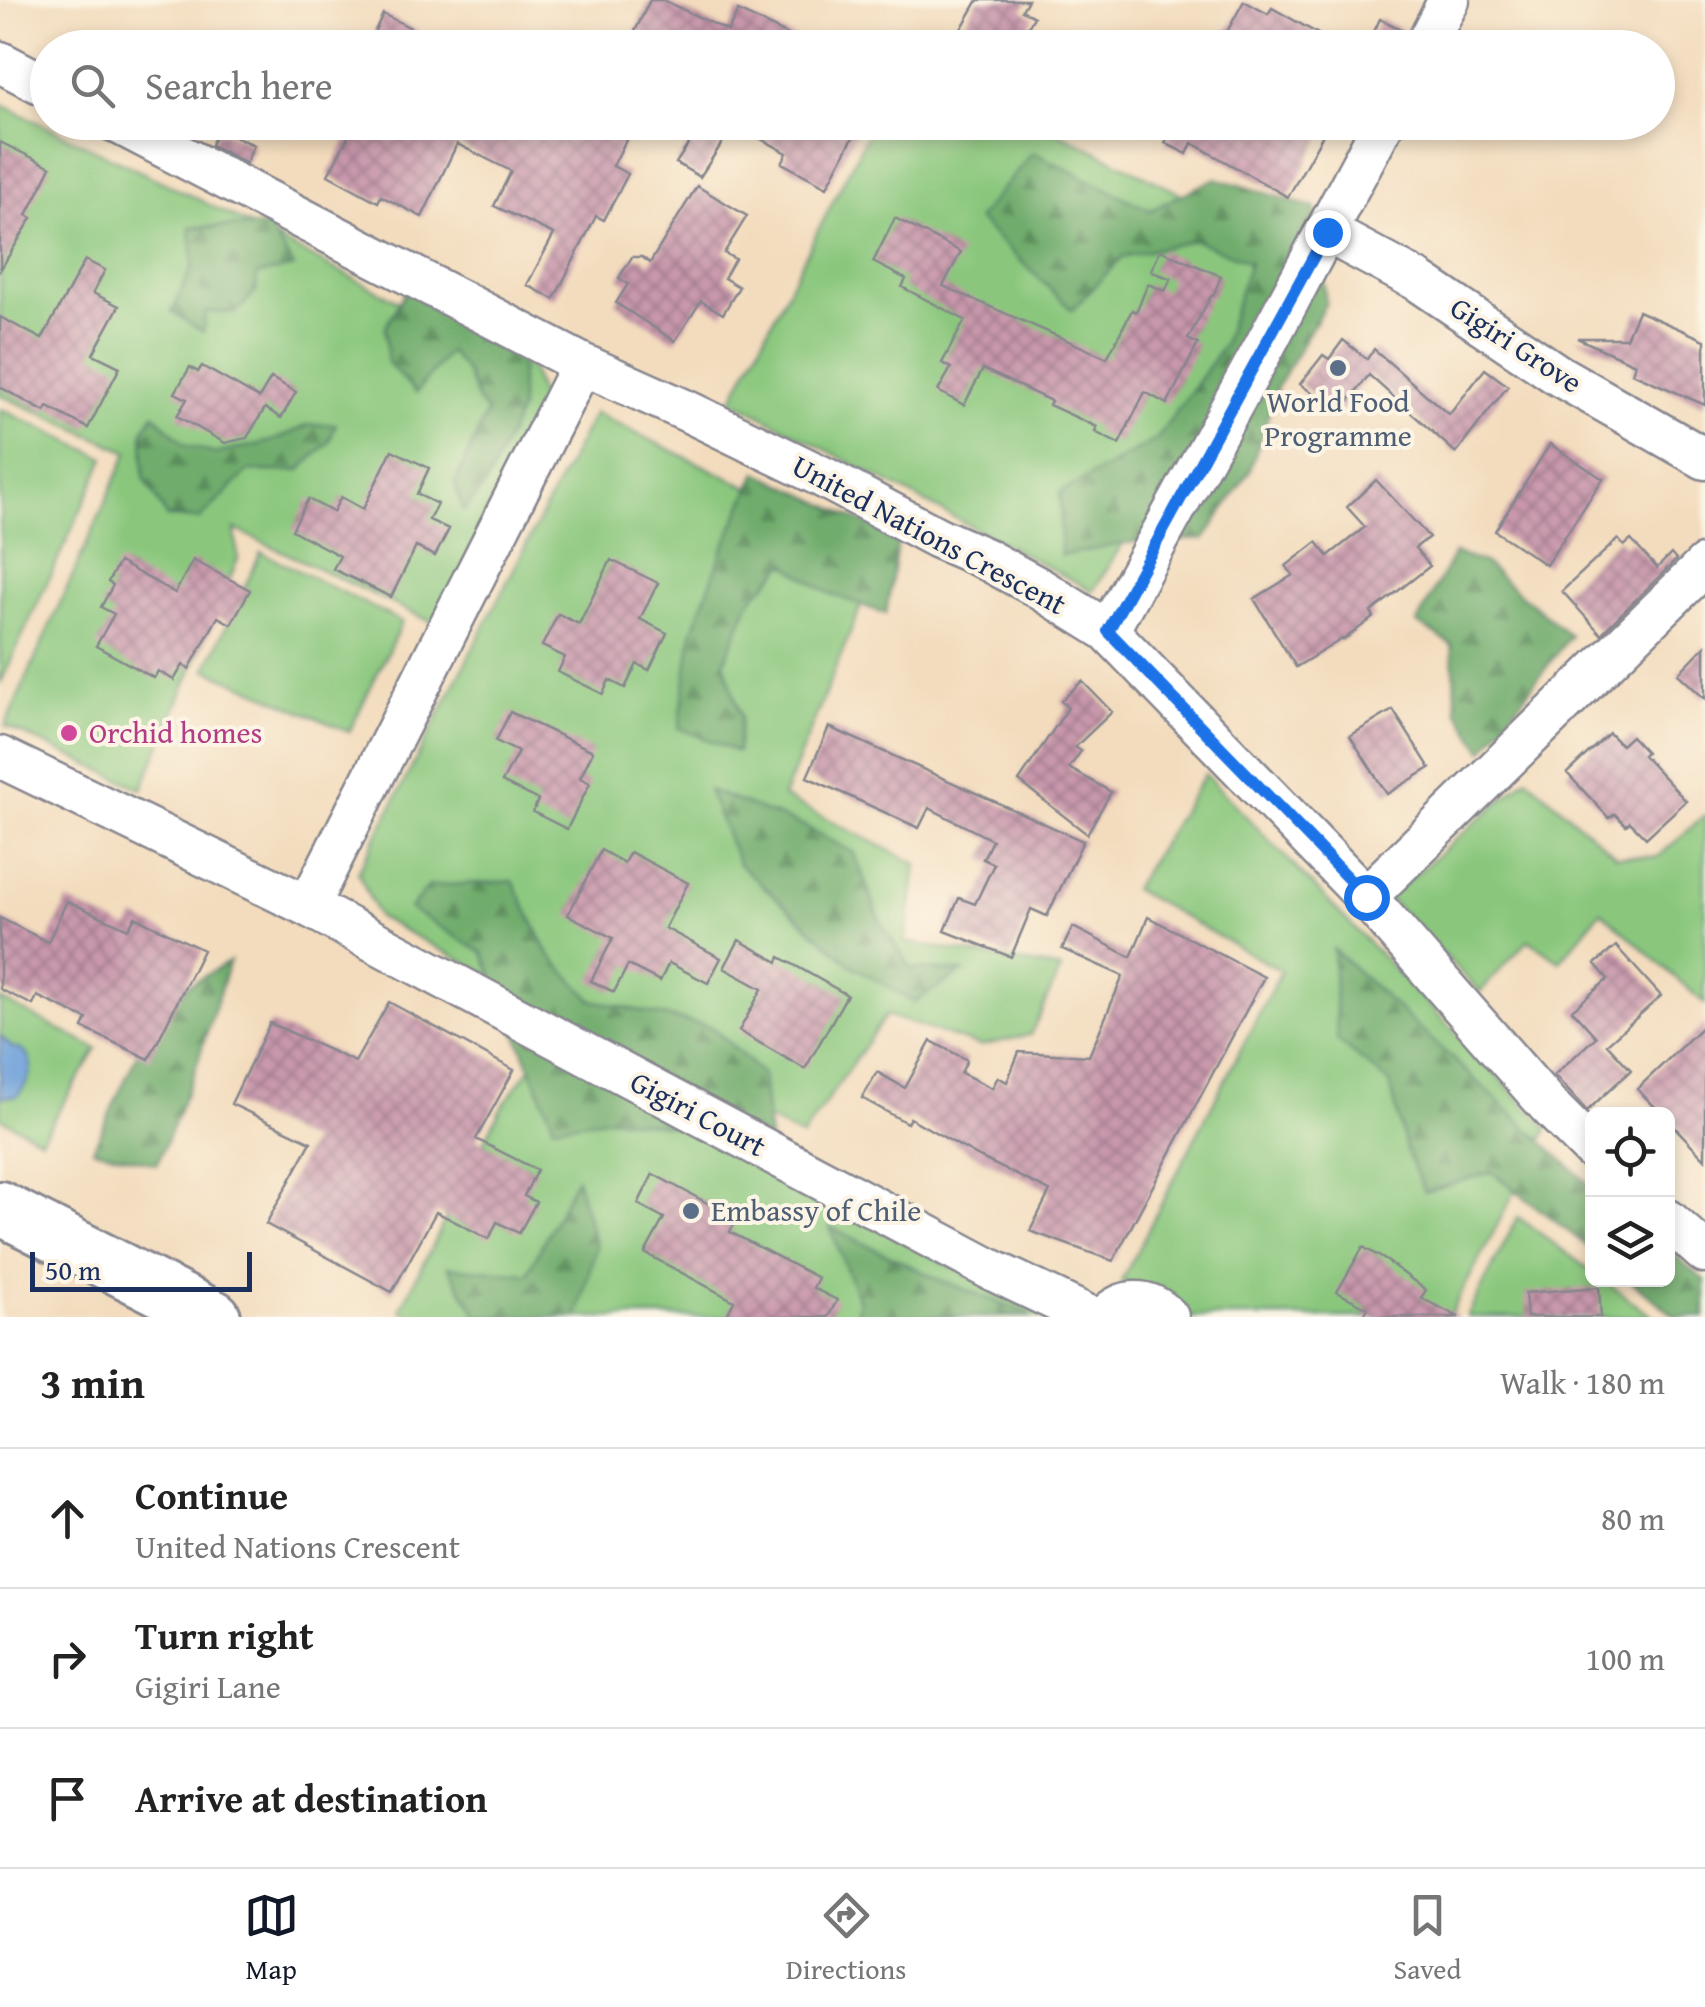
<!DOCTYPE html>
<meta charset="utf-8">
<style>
body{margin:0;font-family:"Gentium Book Plus",serif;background:#f2f2f2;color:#222}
.controls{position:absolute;right:30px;bottom:30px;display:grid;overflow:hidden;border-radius:15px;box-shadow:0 5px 15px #0003}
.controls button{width:90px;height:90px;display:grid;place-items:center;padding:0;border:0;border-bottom:2px solid #e0e0e0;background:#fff;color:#222;font:50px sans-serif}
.scale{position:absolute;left:30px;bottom:25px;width:222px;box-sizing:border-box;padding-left:10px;border:5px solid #1b2f5e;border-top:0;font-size:28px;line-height:35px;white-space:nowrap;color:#1b2f5e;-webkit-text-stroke:8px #fcf5e5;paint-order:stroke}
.stop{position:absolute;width:30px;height:30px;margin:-22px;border:8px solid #1a73e8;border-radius:50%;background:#fff}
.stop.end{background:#1a73e8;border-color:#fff;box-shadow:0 2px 10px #0008}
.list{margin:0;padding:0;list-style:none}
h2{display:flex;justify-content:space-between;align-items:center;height:130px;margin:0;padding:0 40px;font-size:42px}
h2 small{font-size:32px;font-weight:400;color:#767676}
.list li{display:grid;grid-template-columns:65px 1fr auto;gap:30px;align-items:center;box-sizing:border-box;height:140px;padding:0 40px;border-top:2px solid #e0e0e0}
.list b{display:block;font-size:38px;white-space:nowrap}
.list p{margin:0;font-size:32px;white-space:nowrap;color:#767676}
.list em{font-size:32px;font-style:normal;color:#767676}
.icon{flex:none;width:55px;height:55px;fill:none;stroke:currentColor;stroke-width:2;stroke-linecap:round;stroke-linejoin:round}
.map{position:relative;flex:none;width:1705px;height:1317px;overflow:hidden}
.search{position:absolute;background:#fff;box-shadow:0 5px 15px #0003;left:30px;right:30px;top:30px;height:110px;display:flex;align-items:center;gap:25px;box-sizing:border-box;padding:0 35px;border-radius:55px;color:#767676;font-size:38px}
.sheet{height:550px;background:#fff}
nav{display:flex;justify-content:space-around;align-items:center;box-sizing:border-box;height:140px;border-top:2px solid #e0e0e0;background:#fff;font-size:28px;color:#767676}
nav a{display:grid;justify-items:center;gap:5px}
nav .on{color:#111827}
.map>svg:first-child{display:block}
.green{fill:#8ac77d;stroke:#527b6e;stroke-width:2.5}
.forest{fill:url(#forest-firs);stroke:#456e65;stroke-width:2.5}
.water{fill:#70a1da;stroke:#46689c;stroke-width:2.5}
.building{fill:url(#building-cross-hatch)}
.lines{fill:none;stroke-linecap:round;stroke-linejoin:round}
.minor-casing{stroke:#87868e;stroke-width:45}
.major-casing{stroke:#87868e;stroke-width:58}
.minor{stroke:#fff;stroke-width:40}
.major{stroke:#fff;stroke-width:52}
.route{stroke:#1a73e8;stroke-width:12}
.service-dot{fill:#5c6f8a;stroke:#fcf5e5;stroke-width:4}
.hotel-dot{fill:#d1479c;stroke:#fcf5e5;stroke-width:4}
.labels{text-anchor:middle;stroke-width:8;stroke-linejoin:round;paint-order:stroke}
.street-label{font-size:30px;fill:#1b2f5e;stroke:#fcf5e5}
.service-label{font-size:30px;fill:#4e5e75;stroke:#fcf5e5}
.hotel-label{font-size:30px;fill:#b23c85;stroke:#fcf5e5;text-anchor:start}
</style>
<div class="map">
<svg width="1705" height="1317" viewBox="0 0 1705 1317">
<defs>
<pattern id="forest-firs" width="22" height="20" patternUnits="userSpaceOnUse" patternTransform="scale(2.5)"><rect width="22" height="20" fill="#6fac6c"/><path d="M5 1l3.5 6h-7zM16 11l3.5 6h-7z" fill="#5a8c5c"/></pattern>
<pattern id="building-cross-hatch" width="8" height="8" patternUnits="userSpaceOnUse" patternTransform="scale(2.5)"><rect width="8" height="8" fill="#c998ac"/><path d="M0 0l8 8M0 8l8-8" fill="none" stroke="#a27c8f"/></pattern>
</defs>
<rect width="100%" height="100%" fill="#fcf5e5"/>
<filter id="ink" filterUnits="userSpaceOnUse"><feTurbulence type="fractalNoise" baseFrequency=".01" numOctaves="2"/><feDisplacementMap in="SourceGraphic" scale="20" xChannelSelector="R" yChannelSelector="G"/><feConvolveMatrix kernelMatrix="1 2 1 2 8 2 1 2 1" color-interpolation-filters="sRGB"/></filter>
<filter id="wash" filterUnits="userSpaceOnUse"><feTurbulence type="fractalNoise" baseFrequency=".0048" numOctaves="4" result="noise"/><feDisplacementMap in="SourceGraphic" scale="40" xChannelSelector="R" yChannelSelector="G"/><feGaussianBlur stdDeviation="2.25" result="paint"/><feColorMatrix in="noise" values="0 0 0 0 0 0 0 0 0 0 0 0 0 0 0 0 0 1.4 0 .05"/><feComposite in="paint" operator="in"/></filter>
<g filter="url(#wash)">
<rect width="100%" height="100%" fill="#f3dcbd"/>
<path class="green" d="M0 104 198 199 531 369 542 401 436 624 235 529 238 559 142 789 5 726 128 452 0 395Z
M873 123H1040L1302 255 1093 591 732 400Z
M0 409 105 458 0 684Z
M594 413 883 552 783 797 917 864 905 942 1061 969 1030 1035 980 1046 886 1015 802 1137 378 917 358 872Z
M261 552 402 622 349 732 206 669Z
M1205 774 1548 1128 1449 1317H1185L1157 1292 1121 1282 1281 971 1133 889Z
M1527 778 1616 856 1658 857 1705 815V1004L1601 911 1560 961 1528 940 1480 992 1388 898Z
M0 999 97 1049 41 1139 0 1118Z
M542 1052 1048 1317H414L400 1310 501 1108Z
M1518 1217 1592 1272V1280H1603L1653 1317H1467Z"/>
<path class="forest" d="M1033 152 1150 210 1216 178 1315 208 1326 303 1278 385 1250 470 1205 539 1127 543 1061 556 1060 493 1157 439 1223 346 1249 262 1195 240 1122 257 1072 310 977 219Z
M268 226 294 267 257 275 256 291 236 313 206 312 203 332 172 312 193 265 190 227Z
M407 289 521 350 520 410 485 486 463 511 455 483 487 412 478 402 466 372 449 351 416 393 388 363 385 327Z
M154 414 185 445 215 454 272 441 309 425 336 424 329 442 299 471H248L200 519 167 517 144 478 143 431Z
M757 472 898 539 886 614 828 593 785 564 750 601 724 662 741 717 737 752 679 728 692 633 724 547Z
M1454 553 1484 563 1570 636 1483 751 1457 710 1452 645 1417 623Z
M708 790 804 826 854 853 882 925 911 968 963 972 914 1002 851 965 739 864Z
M513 881 548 953 592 1000 712 1027 762 1074 769 1138 611 1118 554 1126 483 953 410 909 429 886Z
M1333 949 1592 1187V1250L1492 1172 1425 1192 1406 1150 1390 1083 1337 1040Z
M229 962 194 1073 157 1164 93 1149 144 1039 187 986Z
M576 1178 596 1247 577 1317H479L448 1267 527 1274Z
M830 1227 940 1280 1031 1314 991 1317H856L859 1301Z
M1668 1250 1705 1280V1317H1676L1630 1280H1668Z"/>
<path class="water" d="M0 1036C5 1039 8 1045 13 1048 15 1049 19 1049 21 1050 40 1061 27 1085 17 1096L0 1097Z"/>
<g id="blocks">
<path class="building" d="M650 0H663L728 31 738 11 816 48H627Z
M978 0H1028L1022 10 1034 17 1016 48H950Z
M1244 1 1268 14 1272 8 1343 48H1218Z
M383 14 451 48H383L370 41Z
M1380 19 1403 30 1394 48H1366Z
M356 122H635L613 166 628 174 604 220 596 216 554 299 527 285 554 234 494 206 511 171 457 144 422 217 381 196 378 202 328 175Z
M730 122H861L827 187 782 163 787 153Z
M1155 122H1330L1288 197 1192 143 1187 154 1165 143 1171 132Z
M699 128 722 143 700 177 676 163Z
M218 129 254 145 246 163 211 145Z
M0 142 51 167 27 215 32 218 0 270Z
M697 186 747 216 724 253 735 259 724 278 739 287 723 314 701 301 675 341 616 303 628 284 619 278 632 257H642L650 263Z
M895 218 961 252 943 286 1107 358 1132 310 1136 312 1148 284 1165 291 1171 279 1151 271 1160 250 1221 276 1213 296H1211L1188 339 1198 344 1167 404 1145 392 1119 444 1095 432 1097 427 1049 405 1051 401 983 369 964 405 938 391 951 368 942 363 965 320 902 287 906 279 873 262Z
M85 260 105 270 93 293 119 306 93 354 120 367 88 428 48 407 45 412 0 387V317L42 339Z
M1638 311 1705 340V405L1632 373 1635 364 1577 338H1626Z
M1343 340 1367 359 1374 349 1449 415 1485 369 1508 386 1456 453 1369 375 1339 413 1300 384 1323 355 1329 359Z
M202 366 259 398 271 378 296 392 281 418 265 408 247 438 225 443 177 416 187 399 175 393 190 367 198 372Z
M1550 444 1603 479 1546 565 1495 531Z
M392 450 429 468 417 494 437 504 429 520 449 529 435 556 416 547 391 597 333 569 340 556 292 530 308 499 333 512 341 497 363 509Z
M1376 480 1429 537 1415 548 1430 566 1371 612 1374 617 1343 640 1342 639 1296 667 1254 599 1293 575 1286 566 1317 542 1328 556 1365 527 1347 507Z
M1618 539 1624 546 1631 540 1657 568 1671 554 1676 560 1601 634 1562 591Z
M193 560 250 590 231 624 218 617 189 669 183 665 174 680 158 671 154 678 96 646 114 614 101 607 113 585 108 582 119 562 175 593Z
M611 560 658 583 640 619 667 633 649 670 637 664 625 688 609 680 603 694 558 672 565 657 542 646 558 614 579 624Z
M1705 646V699L1678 674Z
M1082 681 1112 712 1075 747 1081 751 1069 768 1111 792 1087 834 1019 781 1068 708 1061 701Z
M1393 710 1430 768 1387 794 1350 736Z
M510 712 593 751 580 778 590 783 567 829 533 812 538 800 502 782 518 752 496 741Z
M829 727 1083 841 1047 916 1031 909 1011 957 945 931 959 898 975 904 994 864 983 859 992 840 929 808 919 828 807 777Z
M1609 733 1621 745 1631 736 1646 752 1643 755 1686 801 1646 838 1630 822 1626 825 1615 814 1609 818 1567 773Z
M601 850 624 863 630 852 688 883 665 928 721 958 708 983 669 963 660 981 628 965 614 992 591 981 613 938 568 915Z
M67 901 128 929 135 917 203 950 149 1059 83 1028 87 1019 37 996 33 1005 0 989V918L48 942Z
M1148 917 1264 977 1113 1261 1030 1231 1050 1191 979 1157 910 1118 907 1123 862 1098 877 1072 905 1088 931 1041 967 1060 961 1073 992 1088 998 1077 1007 1082 1019 1052 1089 1056 1123 976 1062 949 1073 927 1131 957Z
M739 940 778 962 780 957 847 995 805 1069 739 1031 762 989 724 968Z
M1616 946 1661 996 1607 1044 1631 1070 1587 1111 1554 1075 1596 1037 1572 1010 1608 979 1595 964Z
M389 1002 514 1070 476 1139 537 1170 524 1196 536 1202 519 1233 497 1222 489 1239 436 1212 392 1292 266 1224 311 1142 231 1104 270 1023 355 1062Z
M1705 1024V1159L1668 1120V1114H1662L1637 1089Z
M653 1174 737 1219 730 1232 818 1278 813 1288 837 1300 828 1317H726L734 1301 645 1253 664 1218 638 1204Z
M1363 1247 1387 1261 1426 1290 1421 1298 1459 1317H1363L1368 1308 1337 1292Z
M1599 1287 1601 1317H1527L1525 1293Z"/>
</g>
</g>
<g filter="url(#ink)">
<use href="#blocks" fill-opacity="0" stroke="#87868e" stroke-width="2.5"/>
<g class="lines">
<defs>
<path id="minor" d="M1424 48 1449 0
M0 62 48 87
M116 122 582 364 689 412 823 477 938 538 984 558 1039 588 1108 631 1366 897 1548 1105 1592 1149
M1327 232 1417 280 1558 375 1705 459
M1108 631 1262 351 1384 122
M0 757 308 906 990 1269 1091 1317
M1366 897 1705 565
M308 906 582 364
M1668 1220 1705 1253
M1105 1317C1123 1297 1149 1297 1168 1317"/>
<path id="major" d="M0 1208 214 1317"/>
</defs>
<use href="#minor" class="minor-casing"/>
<use href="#major" class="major-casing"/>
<use href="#minor" class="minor"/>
<use href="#major" class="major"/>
</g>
</g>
<g class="lines" filter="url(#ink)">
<path class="route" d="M1327 232 1108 631 1366 897"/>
</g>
<g class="service-dot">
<circle cx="1338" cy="368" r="10"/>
<circle cx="691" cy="1211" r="10"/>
</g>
<circle class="hotel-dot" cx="69" cy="733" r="10"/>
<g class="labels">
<g class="street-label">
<text transform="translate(1516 345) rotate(33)" y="10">Gigiri Grove</text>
<text transform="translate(929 535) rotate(28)" y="10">United Nations Crescent</text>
<text transform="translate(698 1114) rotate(28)" y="10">Gigiri Court</text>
</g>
<g class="service-label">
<text x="1338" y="412">World Food<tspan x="1338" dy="34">Programme</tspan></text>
<text x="711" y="1221" text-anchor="start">Embassy of Chile</text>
</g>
<g class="hotel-label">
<text x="89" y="743">Orchid homes</text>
</g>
</g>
</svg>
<div class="controls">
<button><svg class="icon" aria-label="locate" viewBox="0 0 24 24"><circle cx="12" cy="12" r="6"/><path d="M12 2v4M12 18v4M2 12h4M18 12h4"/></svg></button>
<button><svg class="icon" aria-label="layers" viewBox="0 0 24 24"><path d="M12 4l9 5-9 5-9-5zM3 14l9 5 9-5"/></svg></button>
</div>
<div class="scale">50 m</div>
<div class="stop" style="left:1366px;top:897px"></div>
<div class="stop end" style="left:1327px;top:232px"></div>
<div class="search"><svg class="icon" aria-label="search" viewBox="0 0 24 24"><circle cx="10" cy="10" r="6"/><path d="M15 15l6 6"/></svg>Search here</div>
</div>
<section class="sheet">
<h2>3 min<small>Walk · 180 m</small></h2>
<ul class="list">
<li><svg class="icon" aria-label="ahead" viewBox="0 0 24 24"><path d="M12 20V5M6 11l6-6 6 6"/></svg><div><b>Continue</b><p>United Nations Crescent</p></div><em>80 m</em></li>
<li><svg class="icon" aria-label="right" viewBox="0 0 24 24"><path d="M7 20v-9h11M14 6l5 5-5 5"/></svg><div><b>Turn right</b><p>Gigiri Lane</p></div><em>100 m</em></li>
<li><svg class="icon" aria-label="arrive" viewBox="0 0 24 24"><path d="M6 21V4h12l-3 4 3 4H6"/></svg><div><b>Arrive at destination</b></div></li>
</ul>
</section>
<nav>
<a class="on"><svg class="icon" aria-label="map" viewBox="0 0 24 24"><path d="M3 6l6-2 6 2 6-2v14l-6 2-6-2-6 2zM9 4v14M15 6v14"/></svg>Map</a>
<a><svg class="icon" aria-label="directions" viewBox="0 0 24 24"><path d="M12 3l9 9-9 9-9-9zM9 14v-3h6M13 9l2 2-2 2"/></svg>Directions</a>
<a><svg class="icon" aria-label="saved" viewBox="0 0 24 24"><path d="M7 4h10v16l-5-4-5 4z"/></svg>Saved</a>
</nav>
